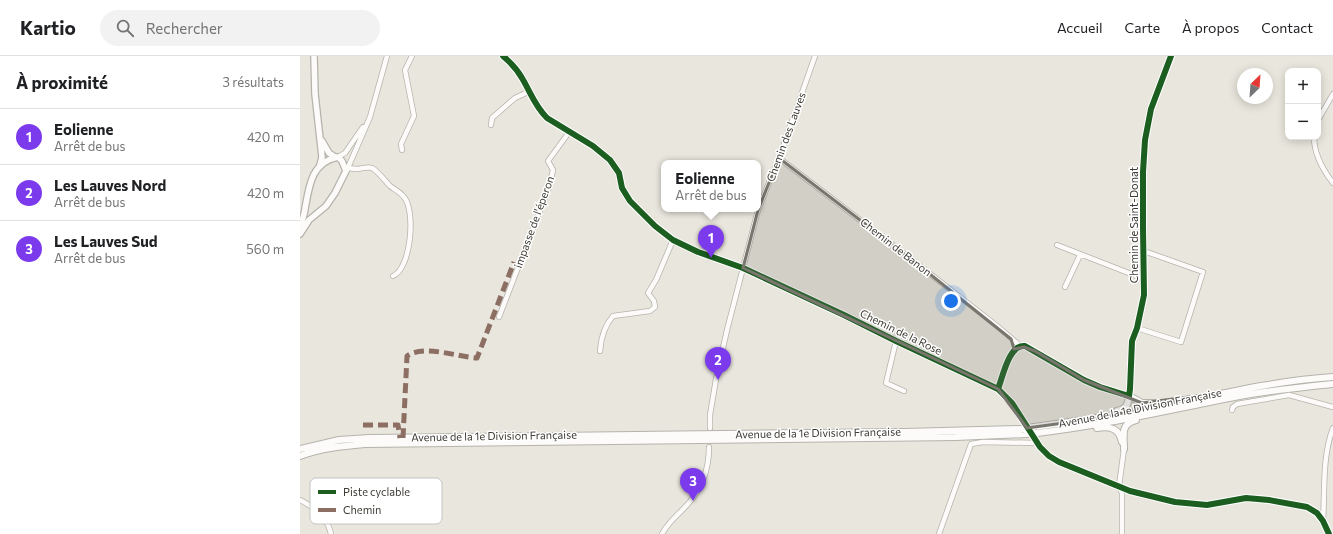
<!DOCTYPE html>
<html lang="fr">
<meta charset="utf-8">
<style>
body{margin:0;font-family:Commissioner,sans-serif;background:#f2f2f2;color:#202124}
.controls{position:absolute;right:12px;top:12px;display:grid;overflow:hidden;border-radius:8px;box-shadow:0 2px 10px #0003}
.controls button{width:36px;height:36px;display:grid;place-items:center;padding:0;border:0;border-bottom:1px solid #e0e0e0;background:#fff;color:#202124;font:20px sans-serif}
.compass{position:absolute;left:937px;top:12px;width:36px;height:36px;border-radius:50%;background:#fff;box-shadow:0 2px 10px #0003;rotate:25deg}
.you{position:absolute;left:651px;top:245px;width:14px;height:14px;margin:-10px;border:3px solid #fff;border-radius:50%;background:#1a73e8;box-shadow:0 0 0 6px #1a73e833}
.badge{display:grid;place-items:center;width:26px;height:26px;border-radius:50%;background:#7c3aed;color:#fff;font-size:13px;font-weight:700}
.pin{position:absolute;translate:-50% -33px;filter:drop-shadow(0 1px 2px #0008)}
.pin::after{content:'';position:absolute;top:21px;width:14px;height:12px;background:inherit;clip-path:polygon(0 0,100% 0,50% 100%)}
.popup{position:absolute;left:361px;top:104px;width:100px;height:52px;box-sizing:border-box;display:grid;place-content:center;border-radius:8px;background:#fff;filter:drop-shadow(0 1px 3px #0005);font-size:13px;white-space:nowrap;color:#757577}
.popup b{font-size:15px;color:#202124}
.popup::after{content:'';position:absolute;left:50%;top:100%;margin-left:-8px;border:8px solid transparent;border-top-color:#fff}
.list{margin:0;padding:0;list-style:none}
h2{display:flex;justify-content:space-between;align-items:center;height:52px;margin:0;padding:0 16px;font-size:17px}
h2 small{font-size:13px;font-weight:400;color:#757577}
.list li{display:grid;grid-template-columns:26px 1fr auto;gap:12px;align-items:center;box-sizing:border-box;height:56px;padding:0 16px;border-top:1px solid #e0e0e0}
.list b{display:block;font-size:15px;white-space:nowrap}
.list p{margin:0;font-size:13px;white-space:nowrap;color:#757577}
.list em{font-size:13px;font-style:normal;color:#757577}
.icon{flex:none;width:22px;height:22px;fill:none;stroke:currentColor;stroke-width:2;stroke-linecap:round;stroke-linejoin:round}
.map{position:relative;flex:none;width:1033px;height:478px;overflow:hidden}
header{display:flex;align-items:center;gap:24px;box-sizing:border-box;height:56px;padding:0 20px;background:#fff;border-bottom:1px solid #e0e0e0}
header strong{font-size:19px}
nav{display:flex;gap:22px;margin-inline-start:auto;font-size:14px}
.search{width:280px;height:36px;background:#f2f2f2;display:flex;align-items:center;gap:10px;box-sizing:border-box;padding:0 14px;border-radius:22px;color:#757577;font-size:15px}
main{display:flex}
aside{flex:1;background:#fff}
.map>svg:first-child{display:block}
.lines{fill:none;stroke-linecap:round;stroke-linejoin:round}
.minor-casing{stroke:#b5b3ac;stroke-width:6}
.major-casing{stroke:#b5b3ac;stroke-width:8}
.highway-casing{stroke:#b5b3ac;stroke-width:8}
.minor{stroke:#fcfbfa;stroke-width:4.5}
.major{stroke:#fcfbfa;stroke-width:5.5}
.highway{stroke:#fcfbfa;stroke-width:6}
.highway-bridge-casing{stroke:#b5b3ac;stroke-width:8;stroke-linecap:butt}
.highway-bridge{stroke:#fcfbfa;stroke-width:6}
.quiet{stroke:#8d6e63;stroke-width:5;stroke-dasharray:10 5;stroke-linecap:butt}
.cycleway-casing{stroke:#fff;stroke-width:8}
.cycleway{stroke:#1b5e20;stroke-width:6}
.marked{fill:#79766e;fill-opacity:0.2;stroke:#79766e;stroke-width:3;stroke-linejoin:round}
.labels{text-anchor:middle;stroke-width:3;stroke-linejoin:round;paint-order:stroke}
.street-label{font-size:11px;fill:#3c3a33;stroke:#fff}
.key{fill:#fff;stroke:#c4c4c2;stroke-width:1}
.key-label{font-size:11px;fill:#3c3a33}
</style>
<header>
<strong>Kartio</strong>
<div class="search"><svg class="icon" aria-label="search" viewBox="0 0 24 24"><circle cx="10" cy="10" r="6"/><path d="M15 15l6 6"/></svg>Rechercher</div>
<nav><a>Accueil</a><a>Carte</a><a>À propos</a><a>Contact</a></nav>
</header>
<main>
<aside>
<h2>À proximité<small>3 résultats</small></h2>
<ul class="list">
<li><span class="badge">1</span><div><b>Eolienne</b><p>Arrêt de bus</p></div><em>420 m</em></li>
<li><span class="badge">2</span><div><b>Les Lauves Nord</b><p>Arrêt de bus</p></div><em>420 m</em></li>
<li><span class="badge">3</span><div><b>Les Lauves Sud</b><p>Arrêt de bus</p></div><em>560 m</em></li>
</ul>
</aside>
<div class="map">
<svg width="1033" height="478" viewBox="0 0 1033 478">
<rect width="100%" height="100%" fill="#e9e6dd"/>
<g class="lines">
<defs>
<path id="minor" d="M203 0C210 6 217 13 222 22 231 37 234 49 247 62L293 90 310 104 319 117 322 132 330 145 355 170 373 184 398 196 443 212 544 259 596 285 698 333 712 347 740 391 749 400 759 406 830 435 875 446 907 449 946 442 969 444 1007 451 1017 457 1023 465 1029 478
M1018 64 1033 38
M191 69 192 62 215 42 228 36
M1014 81C1014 98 1023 114 1033 127
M102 94 101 88 114 60 105 14 112 0
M38 101 45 97 63 71
M479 102 611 203 697 270 717 287 720 292
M48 112C51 112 54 113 57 113 62 113 67 110 72 112 79 116 84 124 90 130 94 133 100 136 104 141 116 155 111 213 93 220
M47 114 70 61 87 0
M757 189 844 223
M765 231 780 199
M199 261 249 131 253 114 248 105 270 75
M837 272 881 286 903 216 844 195
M596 285 586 327 604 335
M300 295C301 282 305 269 313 260L350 255 355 251 354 245 348 237 356 224 373 184
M698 333C703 320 709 288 725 290L784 324 800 331 829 340 830 333 832 285 837 272 844 239 843 171V116L845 84 851 53 871 0
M932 354 933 351 937 348 989 339 1033 351
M410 372V359L416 323 427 274 458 154 479 102 515 0
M819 430 822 437V478
M819 430 824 393
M0 444C14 451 28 462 31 478
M1023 465C1025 434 1022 401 1033 372
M362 478C368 466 378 459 387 449 402 433 409 414 409 391
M639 478 671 388 683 386 737 387"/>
<path id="major" d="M14 0 15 38 22 101 20 109
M22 85 29 97 35 101
M0 175C1 167 4 160 5 153 9 131 11 106 38 101L42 105 46 115 35 137 26 150 9 164 0 178"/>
<path id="highway" d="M829 340 842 347H859
M817 355C826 353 828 349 829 340
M734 371C787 364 840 356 892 344 939 334 985 324 1033 321
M797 372C810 370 819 372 822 386
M737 377C807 369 876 352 945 339 974 334 1003 331 1033 328
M0 393 39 384 69 382 604 376 722 373
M824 393C824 379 820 368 836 364
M0 400C21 392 44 390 66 388L656 381 726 378"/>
</defs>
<use href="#minor" class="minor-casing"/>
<use href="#major" class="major-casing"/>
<use href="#highway" class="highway-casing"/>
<use href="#minor" class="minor"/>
<use href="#major" class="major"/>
<use href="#highway" class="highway"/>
<defs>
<path id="highway-bridge" d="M722 373 734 371
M726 378 737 377"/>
</defs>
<use href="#highway-bridge" class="highway-bridge-casing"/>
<use href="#highway-bridge" class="highway-bridge"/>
<path class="quiet" d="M63 369H98L100 382
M103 382 107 300C124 288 157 301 177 302L214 206"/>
<defs>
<path id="cycleway" d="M203 0C210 6 217 13 222 22 231 37 234 49 247 62L293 90 310 104 319 117 322 132 330 145 355 170 373 184 398 196 443 212 544 259 596 285 698 333 712 347 740 391 749 400 759 406 830 435 875 446 907 449 946 442 969 444 1007 451 1017 457 1023 465 1029 478
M698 333C703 320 709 288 725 290L784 324 800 331 829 340 830 333 832 285 837 272 844 239 843 171V116L845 84 851 53 871 0"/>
</defs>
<use href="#cycleway" class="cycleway-casing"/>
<use href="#cycleway" class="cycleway"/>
</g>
<path class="marked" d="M479 102 611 203 711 283 714 293 724 291 735 295 784 324 842 347 919 337 793 363 727 372 698 333 443 212 458 154Z"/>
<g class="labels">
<g class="street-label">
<text transform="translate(486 81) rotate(-70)" y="4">Chemin des Lauves</text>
<text transform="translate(234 166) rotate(-70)" y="4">impasse de l'éperon</text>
<text transform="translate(834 169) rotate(-90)" y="4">Chemin de Saint-Donat</text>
<text transform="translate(596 191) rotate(38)" y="4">Chemin de Banon</text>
<text transform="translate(601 276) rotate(26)" y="4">Chemin de la Rose</text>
<text transform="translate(840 352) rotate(-11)" y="4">Avenue de la 1e Division Française</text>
<text transform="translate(518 377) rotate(-1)" y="4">Avenue de la 1e Division Française</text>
<text transform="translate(194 380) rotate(-1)" y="4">Avenue de la 1e Division Française</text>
</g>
</g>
<rect x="10" y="422" width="132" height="46" rx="6" class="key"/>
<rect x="18" y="434" width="18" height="4" fill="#1b5e20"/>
<rect x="18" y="452" width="18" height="4" fill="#8d6e63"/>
<g class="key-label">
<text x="43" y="440">Piste cyclable</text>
<text x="43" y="458">Chemin</text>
</g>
</svg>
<div class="controls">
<button>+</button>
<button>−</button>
</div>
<svg class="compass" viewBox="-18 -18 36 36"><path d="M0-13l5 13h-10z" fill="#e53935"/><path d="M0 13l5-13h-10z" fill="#757577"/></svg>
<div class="you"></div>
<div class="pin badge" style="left:411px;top:202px">1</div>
<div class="popup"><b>Eolienne</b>Arrêt de bus</div>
<div class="pin badge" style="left:418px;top:324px">2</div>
<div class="pin badge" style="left:393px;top:445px">3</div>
</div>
</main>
